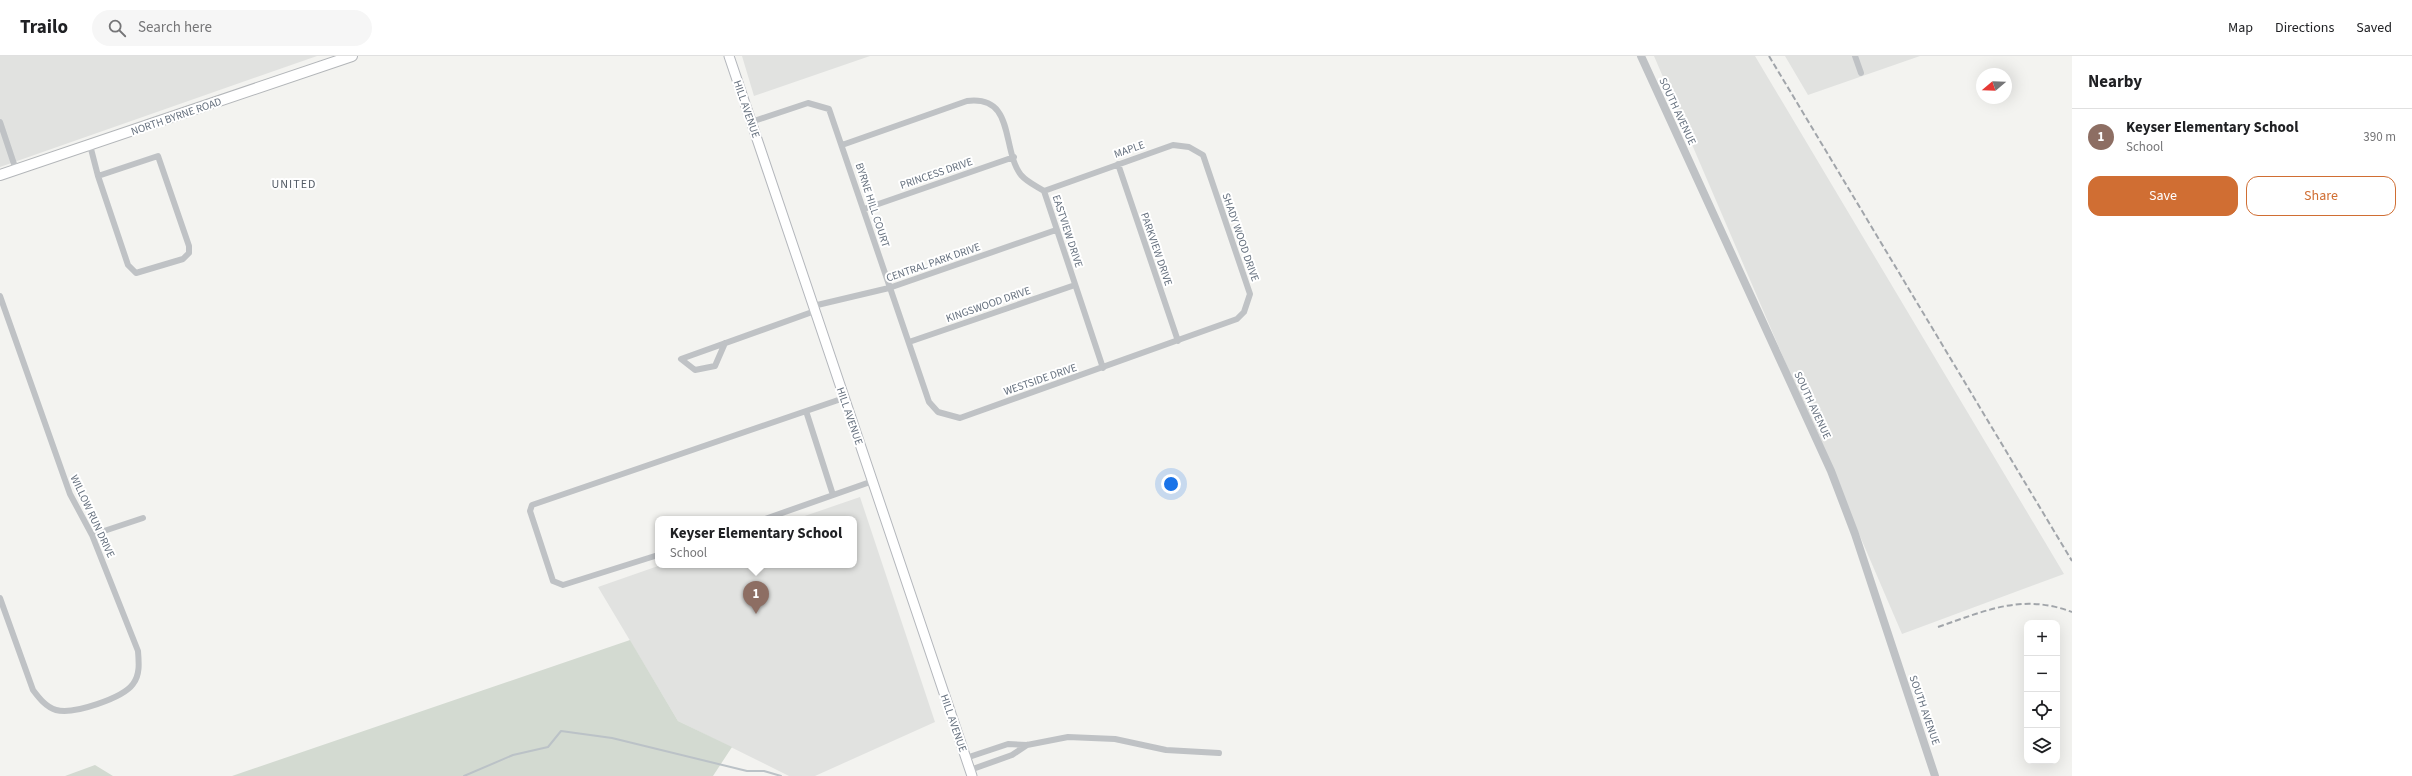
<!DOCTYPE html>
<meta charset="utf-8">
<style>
body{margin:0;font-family:"Source Sans 3",sans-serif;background:#f6f6f6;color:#202124}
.controls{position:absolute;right:12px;bottom:12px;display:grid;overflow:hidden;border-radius:8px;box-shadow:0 4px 16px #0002}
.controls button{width:36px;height:36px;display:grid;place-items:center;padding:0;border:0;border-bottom:1px solid #e0e0e0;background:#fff;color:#202124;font:20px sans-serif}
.compass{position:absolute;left:1976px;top:12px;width:36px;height:36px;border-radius:50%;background:#fff;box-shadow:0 4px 16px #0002;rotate:251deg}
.you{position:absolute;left:1171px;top:428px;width:14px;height:14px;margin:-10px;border:3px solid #fff;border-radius:50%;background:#1a73e8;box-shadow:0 0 0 6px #1a73e833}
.badge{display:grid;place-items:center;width:26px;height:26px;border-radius:50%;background:#d06e33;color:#fff;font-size:13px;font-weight:700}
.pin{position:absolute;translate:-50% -33px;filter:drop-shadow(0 1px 2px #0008)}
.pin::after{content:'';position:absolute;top:21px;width:14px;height:12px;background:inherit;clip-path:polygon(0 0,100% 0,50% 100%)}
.popup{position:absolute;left:655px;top:460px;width:202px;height:52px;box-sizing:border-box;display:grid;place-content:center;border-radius:8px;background:#fff;filter:drop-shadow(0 1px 3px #0005);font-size:13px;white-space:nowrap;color:#757577}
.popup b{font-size:15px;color:#202124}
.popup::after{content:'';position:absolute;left:50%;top:100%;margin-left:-8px;border:8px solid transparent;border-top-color:#fff}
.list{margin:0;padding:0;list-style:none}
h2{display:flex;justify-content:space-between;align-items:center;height:52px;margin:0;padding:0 16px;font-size:17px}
h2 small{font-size:13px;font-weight:400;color:#757577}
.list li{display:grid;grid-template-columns:26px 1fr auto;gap:12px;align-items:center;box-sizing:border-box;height:56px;padding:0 16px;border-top:1px solid #e0e0e0}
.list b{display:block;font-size:15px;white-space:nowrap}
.list p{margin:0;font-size:13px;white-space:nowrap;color:#757577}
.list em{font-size:13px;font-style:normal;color:#757577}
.actions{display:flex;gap:8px;padding:12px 16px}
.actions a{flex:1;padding:9px 0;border:1px solid #d06e33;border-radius:12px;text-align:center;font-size:14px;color:#d06e33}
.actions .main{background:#d06e33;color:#fff}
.icon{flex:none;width:22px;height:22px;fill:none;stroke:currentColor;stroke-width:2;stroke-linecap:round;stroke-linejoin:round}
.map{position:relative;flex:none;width:2072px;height:720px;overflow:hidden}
header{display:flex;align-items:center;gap:24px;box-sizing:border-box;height:56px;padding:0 20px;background:#fff;border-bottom:1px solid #e0e0e0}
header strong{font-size:19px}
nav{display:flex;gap:22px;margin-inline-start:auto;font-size:14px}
.search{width:280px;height:36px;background:#f6f6f6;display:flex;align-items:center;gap:10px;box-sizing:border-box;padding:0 14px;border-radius:22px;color:#757577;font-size:15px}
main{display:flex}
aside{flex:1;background:#fff}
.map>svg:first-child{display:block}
.built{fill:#e1e2e0}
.green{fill:#d3dad1}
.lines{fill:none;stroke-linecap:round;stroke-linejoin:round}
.stream{stroke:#bbc2c7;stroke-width:2}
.secondary-casing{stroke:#b4b7bc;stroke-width:11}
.primary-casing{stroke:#b3b6b9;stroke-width:12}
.minor{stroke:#bfc2c5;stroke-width:6}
.tertiary{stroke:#bfc2c5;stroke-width:8}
.secondary{stroke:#fff;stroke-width:9}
.primary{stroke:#fff;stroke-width:10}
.rail{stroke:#a1a5aa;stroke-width:2;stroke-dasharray:6 3;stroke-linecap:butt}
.labels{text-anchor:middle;stroke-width:4;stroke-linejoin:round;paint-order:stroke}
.street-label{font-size:11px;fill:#65707e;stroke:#fff}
.neighbourhood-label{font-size:12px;letter-spacing:1px;fill:#525a64;stroke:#fff}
</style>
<header>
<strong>Trailo</strong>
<div class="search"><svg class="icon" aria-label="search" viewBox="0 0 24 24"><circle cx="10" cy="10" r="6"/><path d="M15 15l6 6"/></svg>Search here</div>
<nav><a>Map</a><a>Directions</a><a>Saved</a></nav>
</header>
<main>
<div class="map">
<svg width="2072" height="720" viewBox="0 0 2072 720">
<rect width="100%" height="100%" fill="#f3f3f0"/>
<path class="built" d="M0 0H317L0 111Z
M742 0H870L754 40Z
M1654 0H1755L2064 518 1902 578Z
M1785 0H1920L1808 39Z
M860 441 935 666 815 720H789L678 665 598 531 661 509H854V463H796Z"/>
<path class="green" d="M630 584 678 665 732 691 713 720H232Z
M95 709 113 720H65Z"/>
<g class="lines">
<path class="stream" d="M464 720 513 699 548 691 561 675 612 682 747 715H764L781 720"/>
<defs>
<path id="secondary" d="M729 0 972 720"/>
<path id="primary" d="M0 119 352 0"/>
</defs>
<use href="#secondary" class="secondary-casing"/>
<use href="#primary" class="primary-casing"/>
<path class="minor" d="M1855 0 1861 17
M0 66 16 114
M751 66 808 47 829 53 929 346 938 356 960 362 1237 263 1244 256 1250 238 1203 99 1189 91 1173 89 1044 135
M90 89 98 120
M842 89 967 45C1016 39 1001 93 1021 119 1027 126 1036 130 1044 135L1103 312
M158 100 189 190V197L183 203 136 217 128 209 98 120Z
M1118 108 1178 285
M864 153 1014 101
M0 240 70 438 92 479 138 595C139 607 140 619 133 628 123 642 73 659 56 654 46 651 39 642 33 634L0 542
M813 250 889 232 1056 174
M909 286 1075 229
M725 287 715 310 695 314 681 303 815 255
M806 355 833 439
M765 463 873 425
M92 479 143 462
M658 499 563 529 553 525 530 455 532 449 844 342
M966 702 1008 688 1027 689 1068 681 1115 683 1166 694 1219 697
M970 714 1012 699 1027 689"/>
<path class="tertiary" d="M1641 0 1831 415 1855 478 1935 720"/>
<use href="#secondary" class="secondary"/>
<use href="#primary" class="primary"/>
<path class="rail" d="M1769 0 2072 505
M1938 571C1985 555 2022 537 2072 556"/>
</g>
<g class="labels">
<g class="street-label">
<text transform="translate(747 53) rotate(71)" y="4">HILL AVENUE</text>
<text transform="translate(1678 55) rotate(65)" y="4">SOUTH AVENUE</text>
<text transform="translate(176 60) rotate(-19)" y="4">NORTH BYRNE ROAD</text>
<text transform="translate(1129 93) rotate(-19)" y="4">MAPLE</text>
<text transform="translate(936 117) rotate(-19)" y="4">PRINCESS DRIVE</text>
<text transform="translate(873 149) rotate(72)" y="4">BYRNE HILL COURT</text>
<text transform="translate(1068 175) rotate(72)" y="4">EASTVIEW DRIVE</text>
<text transform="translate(1241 181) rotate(71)" y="4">SHADY WOOD DRIVE</text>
<text transform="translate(1157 193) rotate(71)" y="4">PARKVIEW DRIVE</text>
<text transform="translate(933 206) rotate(-19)" y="4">CENTRAL PARK DRIVE</text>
<text transform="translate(988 248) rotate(-19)" y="4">KINGSWOOD DRIVE</text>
<text transform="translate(1040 323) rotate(-19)" y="4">WESTSIDE DRIVE</text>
<text transform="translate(1813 349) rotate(65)" y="4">SOUTH AVENUE</text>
<text transform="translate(850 360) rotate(71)" y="4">HILL AVENUE</text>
<text transform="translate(93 460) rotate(65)" y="4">WILLOW RUN DRIVE</text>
<text transform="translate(1925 654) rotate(71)" y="4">SOUTH AVENUE</text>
<text transform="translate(954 667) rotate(71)" y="4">HILL AVENUE</text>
</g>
<g class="neighbourhood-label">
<text x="294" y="132">UNITED</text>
</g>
</g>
</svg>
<div class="controls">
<button>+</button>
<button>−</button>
<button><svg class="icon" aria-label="locate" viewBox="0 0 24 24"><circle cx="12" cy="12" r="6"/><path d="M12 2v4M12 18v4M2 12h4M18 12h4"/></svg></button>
<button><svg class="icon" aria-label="layers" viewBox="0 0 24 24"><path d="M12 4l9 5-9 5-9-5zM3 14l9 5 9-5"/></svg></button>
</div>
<svg class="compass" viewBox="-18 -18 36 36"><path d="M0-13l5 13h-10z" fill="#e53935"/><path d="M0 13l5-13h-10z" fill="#757577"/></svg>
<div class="you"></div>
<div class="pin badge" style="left:756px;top:558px;background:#8d6e63">1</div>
<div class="popup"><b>Keyser Elementary School</b>School</div>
</div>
<aside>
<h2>Nearby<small></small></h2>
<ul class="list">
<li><span class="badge" style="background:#8d6e63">1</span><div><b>Keyser Elementary School</b><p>School</p></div><em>390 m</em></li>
</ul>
<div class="actions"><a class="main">Save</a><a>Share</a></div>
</aside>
</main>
